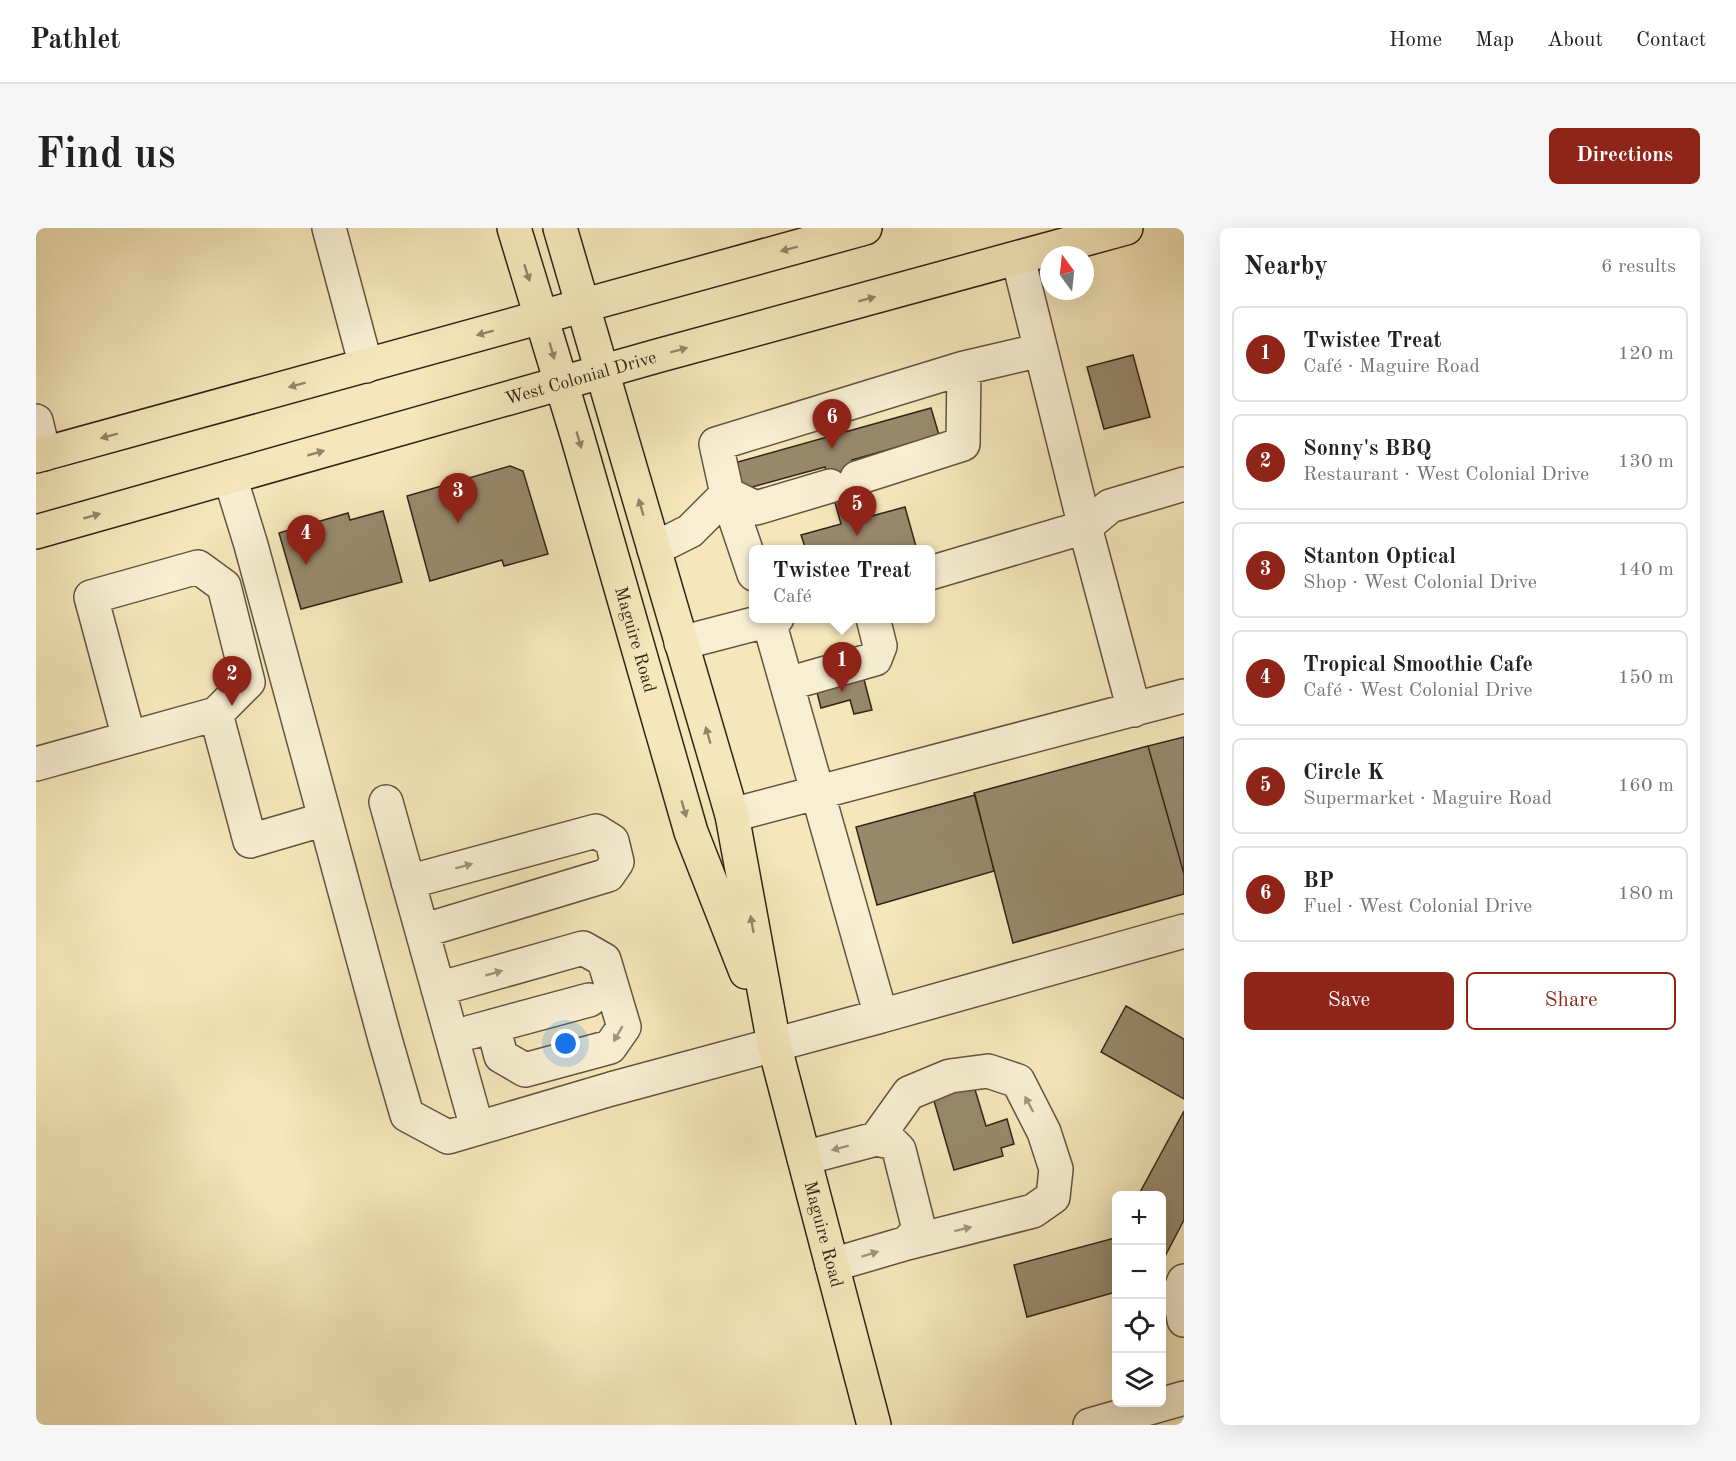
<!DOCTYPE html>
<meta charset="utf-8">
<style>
body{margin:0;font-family:"Old Standard TT",serif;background:#f6f6f6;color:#222}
.controls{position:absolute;right:18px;bottom:18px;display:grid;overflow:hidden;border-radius:9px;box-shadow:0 6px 24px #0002}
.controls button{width:54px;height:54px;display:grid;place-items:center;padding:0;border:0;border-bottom:2px solid #e0e0e0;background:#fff;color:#222;font:30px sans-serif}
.compass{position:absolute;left:1004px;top:18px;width:54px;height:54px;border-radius:50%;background:#fff;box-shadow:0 6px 24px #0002;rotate:345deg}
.you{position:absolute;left:530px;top:816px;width:21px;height:21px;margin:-15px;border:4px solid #fff;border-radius:50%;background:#1a73e8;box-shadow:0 0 0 9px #1a73e833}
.badge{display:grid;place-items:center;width:39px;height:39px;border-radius:50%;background:#8f2418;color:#fff;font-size:20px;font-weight:700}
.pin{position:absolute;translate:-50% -50px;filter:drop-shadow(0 2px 3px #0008)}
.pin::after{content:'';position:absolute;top:32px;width:21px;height:18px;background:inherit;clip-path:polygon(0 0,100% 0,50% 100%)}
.popup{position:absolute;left:713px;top:317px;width:186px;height:78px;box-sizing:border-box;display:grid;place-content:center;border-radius:9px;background:#fff;filter:drop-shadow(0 2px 4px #0005);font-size:20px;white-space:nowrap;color:#767676}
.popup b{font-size:22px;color:#222}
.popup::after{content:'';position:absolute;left:50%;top:100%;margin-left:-12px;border:12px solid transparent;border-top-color:#fff}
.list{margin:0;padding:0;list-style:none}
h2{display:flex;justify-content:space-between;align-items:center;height:78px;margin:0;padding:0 24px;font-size:26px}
h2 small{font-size:20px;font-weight:400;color:#767676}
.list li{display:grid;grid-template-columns:39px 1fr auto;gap:18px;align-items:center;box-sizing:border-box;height:96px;margin:0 12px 12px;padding:0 12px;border:2px solid #e0e0e0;border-radius:9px}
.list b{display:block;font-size:22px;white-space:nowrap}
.list p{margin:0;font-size:20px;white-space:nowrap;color:#767676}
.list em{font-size:20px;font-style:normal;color:#767676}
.actions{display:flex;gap:12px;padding:18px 24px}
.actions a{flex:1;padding:14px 0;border:2px solid #8f2418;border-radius:9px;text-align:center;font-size:21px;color:#8f2418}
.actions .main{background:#8f2418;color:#fff}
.icon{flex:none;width:33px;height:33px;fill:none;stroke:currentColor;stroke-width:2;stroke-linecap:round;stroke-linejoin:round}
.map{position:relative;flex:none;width:1148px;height:1197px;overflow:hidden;border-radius:9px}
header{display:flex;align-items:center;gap:36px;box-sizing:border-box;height:84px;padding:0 30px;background:#fff;border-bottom:2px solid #e0e0e0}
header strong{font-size:28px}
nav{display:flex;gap:33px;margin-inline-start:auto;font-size:21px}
.intro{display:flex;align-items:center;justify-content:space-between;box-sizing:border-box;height:144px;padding:0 36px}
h1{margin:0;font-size:42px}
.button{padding:15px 27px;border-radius:9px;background:#8f2418;color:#fff;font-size:21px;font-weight:700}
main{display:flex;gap:36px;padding:0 36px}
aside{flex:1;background:#fff;border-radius:9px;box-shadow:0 6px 24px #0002}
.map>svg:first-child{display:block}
.building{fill:#98896d;stroke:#342318;stroke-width:1.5}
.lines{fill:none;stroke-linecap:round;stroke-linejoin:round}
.minor-casing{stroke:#645441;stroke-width:36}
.major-casing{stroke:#342318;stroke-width:36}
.highway-casing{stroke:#342318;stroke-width:36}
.minor{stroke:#f8efd3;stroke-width:33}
.major{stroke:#f5e7bb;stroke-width:33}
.highway{stroke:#f5e7bb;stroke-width:33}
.oneway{fill:#94856a}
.oneway2{fill:#a0937f}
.labels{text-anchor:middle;stroke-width:6;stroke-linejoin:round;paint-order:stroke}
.street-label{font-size:18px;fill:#342318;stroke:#f8efd3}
</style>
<header>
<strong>Pathlet</strong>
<nav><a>Home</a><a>Map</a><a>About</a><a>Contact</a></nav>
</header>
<div class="intro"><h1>Find us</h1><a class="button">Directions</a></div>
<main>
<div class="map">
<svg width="1148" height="1197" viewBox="0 0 1148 1197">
<rect width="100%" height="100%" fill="#f5e7bb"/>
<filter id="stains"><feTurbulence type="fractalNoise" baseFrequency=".00333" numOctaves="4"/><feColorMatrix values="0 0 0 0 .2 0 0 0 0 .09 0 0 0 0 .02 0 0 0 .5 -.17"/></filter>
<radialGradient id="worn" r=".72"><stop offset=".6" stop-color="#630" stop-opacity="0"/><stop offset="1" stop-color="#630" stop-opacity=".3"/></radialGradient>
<path class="building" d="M1097 127 1114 189 1068 201 1051 139Z
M895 180 903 207 816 232 832 289 869 279 881 322H770L765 307 805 296 789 239 698 264 691 237Z
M474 238 487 243 512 326 468 338 466 332 394 353 371 268Z
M347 283 366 354 265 381 243 305 312 285 314 292Z
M826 444 836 482 818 486 814 472 785 480 779 457Z
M1148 509V646L1112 518Z
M1112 518 1148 646V666L977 715 938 565Z
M939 567 958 643 841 677 820 599Z
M1090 778 1148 811V871L1065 824Z
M937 855 950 898 971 891 978 916 965 920 967 928 918 942 896 866Z
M1148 883V992L1126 1034V968H1102Z
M1080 1007V1064L991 1089 978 1037 1079 1010Z"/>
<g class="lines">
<defs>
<path id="minor" d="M293 0 330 138
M0 193 8 226
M194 249 215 317 349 811 371 887 412 909 575 861 845 788 732 390
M821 250 927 216 928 140
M691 266 720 280 794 258
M618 321 654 303 691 266
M894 345 1049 299 982 30
M718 346 691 266 680 216 928 140 1005 122
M645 415 741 390
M751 456 839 431 844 418 837 390
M1098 482 1049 299 1074 278 1148 256
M93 510 55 369 162 339 188 358 212 454 180 486
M0 536 180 486 214 613 289 591
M350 574 441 900
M696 587 1148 468
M372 654 560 603 576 613 581 634 572 647 386 703
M402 761 547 720 568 732 588 799 574 819 489 842 465 828 457 798
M845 788 1148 703
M435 804 553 772
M768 930 840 911 855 914 863 922 882 997 879 1006 871 1015
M796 1037 871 1015 997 983 1017 969 1020 941 1008 904 982 853 952 843 914 848 873 865 840 911
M1148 1053 1143 1066 1148 1092
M1054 1197 1148 1170"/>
<g id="major">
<path id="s1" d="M478 0 541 207 655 604 710 744"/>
<path id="s2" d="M524 0 696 587 738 816 838 1197"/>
</g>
<g id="highway">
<path d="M0 228 829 0"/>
<path id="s3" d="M0 304 621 128 1090 0"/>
</g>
</defs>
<use href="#minor" class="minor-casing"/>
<use href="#major" class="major-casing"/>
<use href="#highway" class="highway-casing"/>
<use href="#minor" class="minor"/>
<use href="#major" class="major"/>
<use href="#highway" class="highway"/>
</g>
<defs><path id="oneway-solid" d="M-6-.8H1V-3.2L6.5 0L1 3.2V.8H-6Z" transform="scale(1.5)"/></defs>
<g class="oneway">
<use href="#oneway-solid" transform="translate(753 21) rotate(165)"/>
<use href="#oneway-solid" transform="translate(491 45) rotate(72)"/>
<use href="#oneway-solid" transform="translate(831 71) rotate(-15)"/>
<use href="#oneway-solid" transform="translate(449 105) rotate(165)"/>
<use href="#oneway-solid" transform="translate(643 122) rotate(-15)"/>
<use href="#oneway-solid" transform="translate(516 123) rotate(74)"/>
<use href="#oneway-solid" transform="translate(261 157) rotate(165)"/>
<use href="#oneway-solid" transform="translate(73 208) rotate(165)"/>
<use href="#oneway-solid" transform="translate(543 212) rotate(74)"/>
<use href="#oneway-solid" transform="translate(280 225) rotate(-16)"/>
<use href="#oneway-solid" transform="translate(605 279) rotate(-106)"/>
<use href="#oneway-solid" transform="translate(56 288) rotate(-16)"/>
<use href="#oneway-solid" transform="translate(672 507) rotate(-106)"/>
<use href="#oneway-solid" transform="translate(648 581) rotate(74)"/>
<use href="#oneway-solid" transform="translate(716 696) rotate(-100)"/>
</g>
<g class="oneway2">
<use href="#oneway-solid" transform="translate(428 638) rotate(-15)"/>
<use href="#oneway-solid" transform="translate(458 745) rotate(-16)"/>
<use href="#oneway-solid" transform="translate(582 806) rotate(120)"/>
<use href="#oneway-solid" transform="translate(993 876) rotate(-118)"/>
<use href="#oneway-solid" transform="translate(804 920) rotate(165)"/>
<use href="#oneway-solid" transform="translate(927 1001) rotate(-14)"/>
<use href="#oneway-solid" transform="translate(834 1026) rotate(-17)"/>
</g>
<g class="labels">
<g class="street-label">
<text dy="6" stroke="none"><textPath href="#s3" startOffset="566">West Colonial Drive</textPath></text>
<text dy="6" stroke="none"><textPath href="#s1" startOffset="429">Maguire Road</textPath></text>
<text dy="6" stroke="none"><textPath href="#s2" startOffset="1041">Maguire Road</textPath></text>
</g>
</g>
<rect width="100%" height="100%" filter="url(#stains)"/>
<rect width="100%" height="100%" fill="url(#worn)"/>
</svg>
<div class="controls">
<button>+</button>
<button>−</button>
<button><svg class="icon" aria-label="locate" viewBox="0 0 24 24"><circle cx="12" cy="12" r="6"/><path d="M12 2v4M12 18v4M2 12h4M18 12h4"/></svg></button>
<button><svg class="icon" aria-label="layers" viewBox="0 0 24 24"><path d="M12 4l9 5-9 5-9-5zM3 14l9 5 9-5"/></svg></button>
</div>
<svg class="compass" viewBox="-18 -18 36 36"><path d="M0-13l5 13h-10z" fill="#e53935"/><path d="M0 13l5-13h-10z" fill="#767676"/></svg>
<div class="you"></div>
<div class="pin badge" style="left:806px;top:464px">1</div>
<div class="popup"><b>Twistee Treat</b>Café</div>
<div class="pin badge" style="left:196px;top:478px">2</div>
<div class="pin badge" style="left:422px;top:295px">3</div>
<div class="pin badge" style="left:270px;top:337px">4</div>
<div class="pin badge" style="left:821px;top:308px">5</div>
<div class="pin badge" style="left:796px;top:221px">6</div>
</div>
<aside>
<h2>Nearby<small>6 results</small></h2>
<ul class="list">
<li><span class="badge">1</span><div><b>Twistee Treat</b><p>Café · Maguire Road</p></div><em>120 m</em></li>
<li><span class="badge">2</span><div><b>Sonny's BBQ</b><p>Restaurant · West Colonial Drive</p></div><em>130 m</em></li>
<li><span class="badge">3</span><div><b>Stanton Optical</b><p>Shop · West Colonial Drive</p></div><em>140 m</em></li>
<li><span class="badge">4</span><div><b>Tropical Smoothie Cafe</b><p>Café · West Colonial Drive</p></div><em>150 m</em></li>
<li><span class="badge">5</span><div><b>Circle K</b><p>Supermarket · Maguire Road</p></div><em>160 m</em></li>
<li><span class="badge">6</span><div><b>BP</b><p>Fuel · West Colonial Drive</p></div><em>180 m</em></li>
</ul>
<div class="actions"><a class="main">Save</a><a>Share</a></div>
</aside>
</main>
